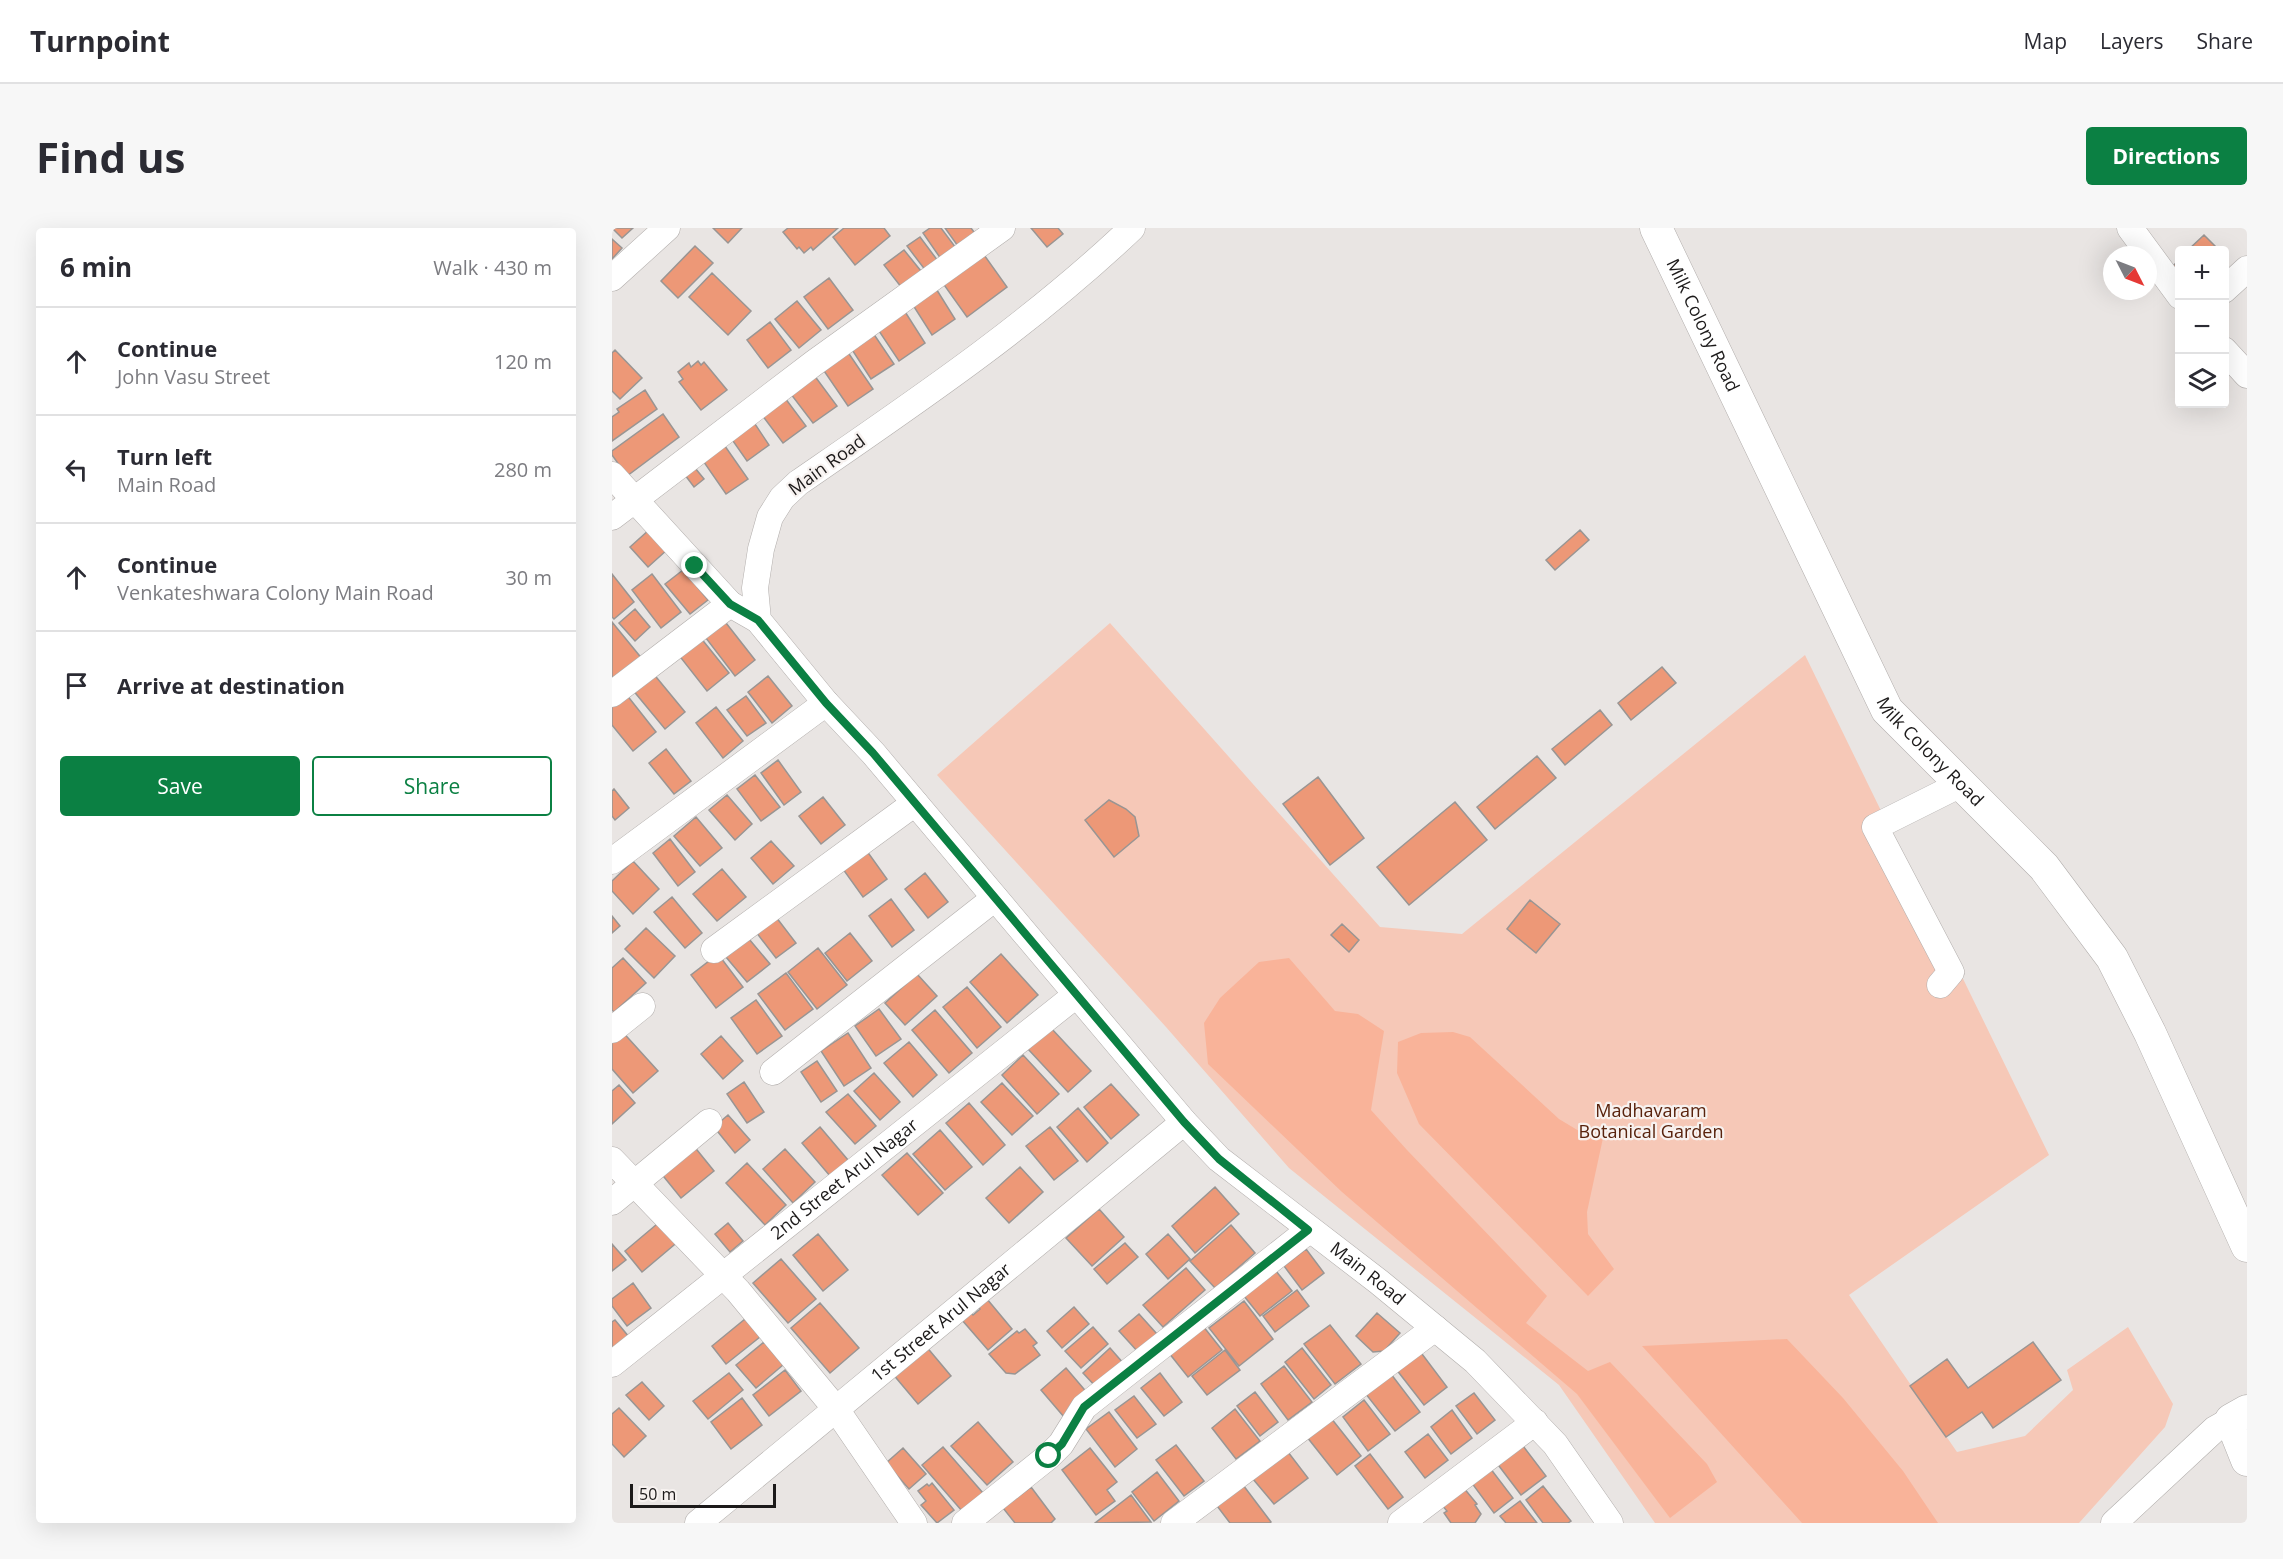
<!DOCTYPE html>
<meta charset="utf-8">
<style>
body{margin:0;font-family:"Open Sans",sans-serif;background:#f7f7f7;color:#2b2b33}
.controls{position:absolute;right:18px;top:18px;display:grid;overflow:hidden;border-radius:6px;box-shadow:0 6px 24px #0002}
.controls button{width:54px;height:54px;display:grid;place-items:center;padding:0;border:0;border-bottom:2px solid #e1e1e2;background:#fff;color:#2b2b33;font:30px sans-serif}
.compass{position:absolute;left:1491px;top:18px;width:54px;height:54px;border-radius:50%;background:#fff;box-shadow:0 6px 24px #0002;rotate:132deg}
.scale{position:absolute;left:18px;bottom:15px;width:146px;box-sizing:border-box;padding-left:6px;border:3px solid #1c1a1a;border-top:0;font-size:16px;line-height:21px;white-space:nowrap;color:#1c1a1a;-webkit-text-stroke:4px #f7f2f0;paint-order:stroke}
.stop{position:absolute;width:18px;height:18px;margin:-14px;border:4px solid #0b8043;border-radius:50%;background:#fff}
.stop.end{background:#0b8043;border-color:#fff;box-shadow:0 2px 6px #0008}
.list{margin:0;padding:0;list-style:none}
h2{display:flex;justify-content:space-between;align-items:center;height:78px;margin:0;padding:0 24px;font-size:26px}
h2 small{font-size:20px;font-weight:400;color:#7c7c81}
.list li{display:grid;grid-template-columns:39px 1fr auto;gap:18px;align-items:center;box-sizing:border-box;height:108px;padding:0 24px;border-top:2px solid #e1e1e2}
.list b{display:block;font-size:22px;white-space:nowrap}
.list p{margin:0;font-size:20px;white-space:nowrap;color:#7c7c81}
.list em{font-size:20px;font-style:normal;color:#7c7c81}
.actions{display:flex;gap:12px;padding:18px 24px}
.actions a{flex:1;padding:14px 0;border:2px solid #0b8043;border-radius:6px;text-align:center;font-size:21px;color:#0b8043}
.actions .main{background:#0b8043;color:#fff}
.icon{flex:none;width:33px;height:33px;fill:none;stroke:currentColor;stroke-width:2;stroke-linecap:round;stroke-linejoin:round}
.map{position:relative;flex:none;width:1635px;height:1295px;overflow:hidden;border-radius:6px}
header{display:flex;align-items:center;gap:36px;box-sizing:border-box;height:84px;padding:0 30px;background:#fff;border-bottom:2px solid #e1e1e2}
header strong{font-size:28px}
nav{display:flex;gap:33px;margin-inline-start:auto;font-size:21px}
.intro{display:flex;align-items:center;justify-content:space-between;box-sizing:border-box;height:144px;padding:0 36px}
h1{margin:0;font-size:42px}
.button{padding:15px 27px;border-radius:6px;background:#0b8043;color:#fff;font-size:21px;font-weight:700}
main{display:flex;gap:36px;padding:0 36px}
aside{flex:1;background:#fff;border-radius:6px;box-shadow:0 6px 24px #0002}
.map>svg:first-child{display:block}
.green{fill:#f6c8b7}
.water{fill:#f9b399}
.building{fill:#ed9877;stroke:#999593;stroke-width:1.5}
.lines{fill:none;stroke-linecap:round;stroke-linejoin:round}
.minor-casing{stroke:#b2aeac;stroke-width:27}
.major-casing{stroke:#b2aeac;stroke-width:33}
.minor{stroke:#fff;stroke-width:26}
.major{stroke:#fff;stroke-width:32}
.route{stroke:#0b8043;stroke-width:8}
.labels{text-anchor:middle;stroke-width:4.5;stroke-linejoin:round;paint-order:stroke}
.street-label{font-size:18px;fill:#1c1a1a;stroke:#f7f2f0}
.park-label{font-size:18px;fill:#59230d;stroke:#f7f2f0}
</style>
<header>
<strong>Turnpoint</strong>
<nav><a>Map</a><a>Layers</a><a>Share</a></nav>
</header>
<div class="intro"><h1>Find us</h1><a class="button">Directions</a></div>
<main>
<aside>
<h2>6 min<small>Walk · 430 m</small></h2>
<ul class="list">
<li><svg class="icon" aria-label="ahead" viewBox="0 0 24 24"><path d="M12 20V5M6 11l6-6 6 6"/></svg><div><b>Continue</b><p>John Vasu Street</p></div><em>120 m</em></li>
<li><svg class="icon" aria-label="left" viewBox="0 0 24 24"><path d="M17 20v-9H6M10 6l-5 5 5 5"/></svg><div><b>Turn left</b><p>Main Road</p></div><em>280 m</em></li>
<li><svg class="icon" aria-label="ahead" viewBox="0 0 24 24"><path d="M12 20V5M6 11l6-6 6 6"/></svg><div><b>Continue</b><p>Venkateshwara Colony Main Road</p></div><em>30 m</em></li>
<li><svg class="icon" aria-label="arrive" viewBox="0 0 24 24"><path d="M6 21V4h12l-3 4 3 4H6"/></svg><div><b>Arrive at destination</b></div></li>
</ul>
<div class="actions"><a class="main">Save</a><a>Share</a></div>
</aside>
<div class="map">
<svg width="1635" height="1295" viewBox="0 0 1635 1295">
<rect width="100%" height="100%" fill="#e9e5e3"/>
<path class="green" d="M498 395 768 699 850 706 1193 427 1437 927 1237 1067 1345 1224 1413 1208 1461 1162 1455 1142 1516 1099 1561 1176 1553 1199 1467 1295H1043L947 1157 677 940 554 799 325 547Z"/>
<path class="water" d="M677 730 723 783 746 786 772 803 759 882 795 922 935 1068 914 1095 976 1143 998 1134 1095 1236 1105 1254 1058 1290 965 1166 730 964 596 836 592 795 608 770 647 734Z
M841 804 858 809 947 891 967 903 991 910 975 984 976 1006 1002 1041 976 1068 807 896 785 845 786 814 809 805Z
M1175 1111 1231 1170 1291 1243 1326 1295H1190L1030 1118Z"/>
<path class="building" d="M0 0H21L10 10Z
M101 0H130L116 15Z
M176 0H226L201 22 199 19 192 25 187 19 185 21 171 4Z
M232 0H272L278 8 243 37 221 9Z
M318 0H329L344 20 329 31 311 5Z
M333 0H359L365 8 348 21Z
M419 0H446L451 6 435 19Z
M1592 7 1607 22H1576Z
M308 9 329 37 317 47 295 18Z
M0 11 10 20 0 31Z
M83 18 101 35 66 70 49 53Z
M292 22 313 48 293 64 272 37Z
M370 24 395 59 355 89 330 54Z
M1568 31V46L1560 39Z
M100 45 139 83 116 107 77 69Z
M217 50 241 82 216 101 192 69Z
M323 59 343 91 320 107 299 74Z
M185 73 209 102 187 120 163 91Z
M290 79 313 115 287 133 263 97Z
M158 94 179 122 156 140 135 112Z
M259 102 282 136 259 151 237 117Z
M233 120 261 161 236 178 208 137Z
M3 122 30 150 8 171 0 163V125Z
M86 133 89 137 92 134 115 162 89 182 67 154 71 151 66 144 77 135 79 139Z
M199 143 225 178 201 195 175 161Z
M33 162 45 181 0 213V189L7 184 5 181Z
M170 166 194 198 171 215 147 183Z
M51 186 67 209 15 248 0 227V223Z
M137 187 157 217 135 233 114 203Z
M108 211 136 251 114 266 87 227Z
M79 235 92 251 82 259 70 243Z
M38 301 56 321 36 339 18 319Z
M968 302 977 312 943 342 934 332Z
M71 342 96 372 78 386 53 356Z
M0 346 22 374 2 391 0 389Z
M40 346 69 384 49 400 20 362Z
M23 381 38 399 23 413 7 395Z
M107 386 143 432 123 448 87 401Z
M0 394 31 432 4 453 0 448Z
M84 404 117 445 95 463 62 421Z
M1050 439 1064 455 1019 492 1006 475Z
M40 444 73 484 53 501 20 461Z
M156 448 180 478 160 495 136 464Z
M14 466 44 504 21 523 0 497V477Z
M134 468 154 495 135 508 115 482Z
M104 479 131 513 111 530 84 495Z
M988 482 1000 497 953 537 940 521Z
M54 521 79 553 62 566 37 535Z
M925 528 944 550 883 601 865 579Z
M166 532 189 564 172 577 149 545Z
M143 547 168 579 149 593 125 561Z
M706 549 752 610 718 637 671 576Z
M2 561 17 580 3 592 0 588V563Z
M115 567 140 596 123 612 97 582Z
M211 569 233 597 209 616 187 588Z
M497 572 514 581 523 589 527 608 502 629 473 592Z
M843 574 875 612 797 677 765 639Z
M84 589 110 620 88 638 62 608Z
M58 611 83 644 66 658 41 625Z
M159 613 182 638 161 656 139 630Z
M252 619 275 651 251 669 228 637Z
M21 633 47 661 21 686 0 663V653Z
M110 641 134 669 105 693 81 666Z
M313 645 336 674 316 690 293 661Z
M60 669 90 705 73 720 42 684Z
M279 671 302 702 280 719 257 688Z
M918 672 948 696 924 725 895 701Z
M0 688 8 698 0 705Z
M164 689 184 715 164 730 144 704Z
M730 696 747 712 737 724 719 707Z
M34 700 63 728 42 750 13 721Z
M238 705 260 733 235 753 213 725Z
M137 711 158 736 135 754 114 729Z
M206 720 235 757 205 781 176 744Z
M106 726 131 759 104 780 79 747Z
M389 726 426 767 395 795 358 754Z
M11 730 34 755 2 784 0 782V740Z
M174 745 201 781 173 802 146 766Z
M305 746 325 768 293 797 273 775Z
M355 759 389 799 365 820 331 779Z
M144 772 170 808 145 826 119 790Z
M267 781 289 811 264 828 243 798Z
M323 782 360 825 337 845 300 802Z
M7 800 46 843 21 865 0 841V807Z
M439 800 479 843 456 864 416 821Z
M236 805 259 840 232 858 209 823Z
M109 808 131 833 111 851 89 826Z
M297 814 325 847 301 869 272 835Z
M411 827 447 866 425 886 390 847Z
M205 833 225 863 209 874 189 844Z
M262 845 288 874 268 892 242 863Z
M132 854 152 884 135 895 115 866Z
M390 855 421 888 400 907 369 874Z
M499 856 527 887 499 911 472 879Z
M7 857 23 875 0 896V863Z
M236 866 264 898 243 916 214 884Z
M357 875 393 917 371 937 334 895Z
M466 880 496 915 475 934 445 899Z
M116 887 138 912 123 925 102 899Z
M208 899 236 932 218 948 190 915Z
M438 899 466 933 442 952 414 918Z
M328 902 360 939 333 962 301 926Z
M81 917 102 943 69 970 48 944Z
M173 921 203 954 181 975 151 941Z
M295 925 331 965 306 987 270 947Z
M135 935 174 977 153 997 114 955Z
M408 939 431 964 397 995 374 970Z
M603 959 627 986 583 1025 560 998Z
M487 981 512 1009 480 1038 454 1010Z
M51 991 68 1012 30 1044 13 1023Z
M116 995 131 1013 118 1024 103 1006Z
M619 997 643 1025 603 1060 578 1033Z
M206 1006 236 1042 211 1063 181 1027Z
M556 1006 578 1031 556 1051 534 1026Z
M513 1015 526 1029 495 1056 482 1041Z
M0 1016 14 1032 0 1043Z
M694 1021 712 1045 690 1062 672 1038Z
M169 1031 204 1071 176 1095 141 1055Z
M574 1040 593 1062 551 1099 531 1077Z
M664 1043 680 1063 648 1088 632 1068Z
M21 1055 39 1080 15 1098 0 1078V1071Z
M685 1062 697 1078 663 1104 651 1088Z
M375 1071 400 1101 376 1122 350 1092 359 1085 361 1087 368 1081 365 1079Z
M632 1073 661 1111 627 1138 597 1100Z
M208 1075 247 1120 218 1145 179 1100Z
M462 1079 477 1096 450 1120 435 1103Z
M765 1085 788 1105 772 1123 761 1124 744 1108Z
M527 1086 545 1106 526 1124 507 1103Z
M133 1091 148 1109 114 1136 100 1118Z
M3 1092 17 1109 0 1122V1094Z
M718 1097 749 1136 723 1156 692 1116Z
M591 1098 610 1122 576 1149 557 1125Z
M481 1099 496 1116 469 1140 453 1123Z
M413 1101 425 1115 421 1118 428 1127 403 1146 394 1145 377 1126 405 1103 407 1105Z
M152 1114 171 1137 144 1160 124 1137Z
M1421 1114 1449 1152 1381 1200 1370 1184 1334 1209 1298 1158 1335 1131 1356 1160Z
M313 1117 339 1148 306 1176 280 1145Z
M498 1120 512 1136 485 1160 471 1145Z
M690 1120 719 1157 702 1171 673 1134Z
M613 1122 628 1142 595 1167 580 1148Z
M807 1122 835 1159 812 1177 784 1141Z
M672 1138 700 1174 676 1192 649 1156Z
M454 1140 477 1167 452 1189 429 1162Z
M173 1142 189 1163 157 1188 141 1167Z
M117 1145 131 1162 96 1191 81 1173Z
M548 1145 570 1174 552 1188 529 1160Z
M779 1146 808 1184 783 1203 753 1165Z
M30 1154 52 1178 37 1192 14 1167Z
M643 1164 666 1194 648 1208 625 1178Z
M862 1165 883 1192 865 1206 844 1178Z
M522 1168 544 1196 525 1210 503 1182Z
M130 1170 150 1197 119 1221 99 1194Z
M752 1172 778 1206 756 1223 731 1189Z
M7 1180 34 1208 12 1229 0 1216V1186Z
M623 1181 648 1213 624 1231 600 1200Z
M840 1182 860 1210 839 1226 819 1199Z
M497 1184 525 1221 503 1239 474 1201Z
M719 1190 749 1228 725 1247 695 1209Z
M366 1194 401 1234 375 1257 339 1218Z
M816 1206 836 1232 813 1250 793 1224Z
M908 1214 934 1248 909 1267 884 1234Z
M564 1217 592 1253 572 1268 544 1232Z
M331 1219 371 1265 350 1283 310 1237Z
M291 1220 314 1246 297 1261 274 1235Z
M478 1220 505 1254 495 1262 503 1273 484 1287 450 1242Z
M676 1224 696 1250 662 1276 641 1251Z
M758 1226 791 1269 776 1281 743 1238Z
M878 1240 901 1270 882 1285 859 1254Z
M545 1244 567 1273 542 1293 520 1264Z
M628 1253 659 1294 658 1295H618L602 1274Z
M320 1255 342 1282 325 1295 309 1277 314 1273 306 1263 315 1256 317 1258Z
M931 1258 959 1293 956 1295H931L914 1272Z
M419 1259 443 1291 439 1295H403L391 1280Z
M851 1259 865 1276 863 1277 869 1286 863 1295H839L832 1285 835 1283 829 1276Z
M519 1267 539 1294 483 1295Z
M908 1273 925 1295H894L888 1288Z"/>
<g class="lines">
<defs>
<g id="minor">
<path id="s1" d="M520 0C418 97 302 175 186 255L170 270 158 289 149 321 143 360 146 392 214 475 261 525 572 894 607 931 767 1054 863 1133 943 1216 998 1295"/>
<path d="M1518 0 1568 68"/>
<path d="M0 50 55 0"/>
<path d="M1612 62 1635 41"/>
<path d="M1612 122 1635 147"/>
<path d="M0 247 118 376 146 392"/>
<path d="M0 289 202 135 390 0"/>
<path d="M0 466 118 376"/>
<path d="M0 633 214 475"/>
<path d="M102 722 303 575"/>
<path d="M1328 757 1339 744 1263 599 1349 556"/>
<path d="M0 802 30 778"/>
<path d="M161 844 383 670"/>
<path d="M0 932 126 1063 224 1181 302 1295"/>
<path d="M0 974 97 894"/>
<path id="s2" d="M0 1136 464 767"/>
<path id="s3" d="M86 1295 572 894"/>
<path d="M353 1295 437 1228 449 1216 472 1179 697 1002"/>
<path d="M562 1295 823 1100"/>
<path d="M789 1295 923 1194"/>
<path d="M1502 1295 1603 1201 1619 1192"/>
</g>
<g id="major">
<path id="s4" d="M1044 0 1275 482 1432 639 1500 730 1538 805 1635 1018"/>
<path d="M1635 1183 1619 1192 1635 1232"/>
</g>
</defs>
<use href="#minor" class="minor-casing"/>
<use href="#major" class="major-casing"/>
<use href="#minor" class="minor"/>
<use href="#major" class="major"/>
</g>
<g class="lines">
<path class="route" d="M83 338 118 376 146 392 214 475 261 525 572 894 607 931 696 1002 472 1179 450 1216 437 1228"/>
</g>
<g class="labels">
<g class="street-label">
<text dy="6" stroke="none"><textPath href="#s4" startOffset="108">Milk Colony Road</textPath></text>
<text transform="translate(215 237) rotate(-36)" y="6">Main Road</text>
<text dy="6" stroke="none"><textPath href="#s4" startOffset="594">Milk Colony Road</textPath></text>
<text dy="6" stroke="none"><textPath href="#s2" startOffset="297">2nd Street Arul Nagar</textPath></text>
<text dy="6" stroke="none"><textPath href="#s1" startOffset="1467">Main Road</textPath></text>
<text dy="6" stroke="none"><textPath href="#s3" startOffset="315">1st Street Arul Nagar</textPath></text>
</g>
<g class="park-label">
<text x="1039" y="889">Madhavaram<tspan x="1039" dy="21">Botanical Garden</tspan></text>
</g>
</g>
</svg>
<div class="controls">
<button>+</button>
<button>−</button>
<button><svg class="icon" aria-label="layers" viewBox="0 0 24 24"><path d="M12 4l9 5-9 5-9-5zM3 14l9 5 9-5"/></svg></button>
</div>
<svg class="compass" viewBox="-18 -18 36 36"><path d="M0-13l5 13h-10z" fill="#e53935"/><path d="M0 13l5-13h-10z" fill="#7c7c81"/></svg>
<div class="scale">50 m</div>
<div class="stop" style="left:437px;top:1228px"></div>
<div class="stop end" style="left:83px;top:338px"></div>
</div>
</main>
